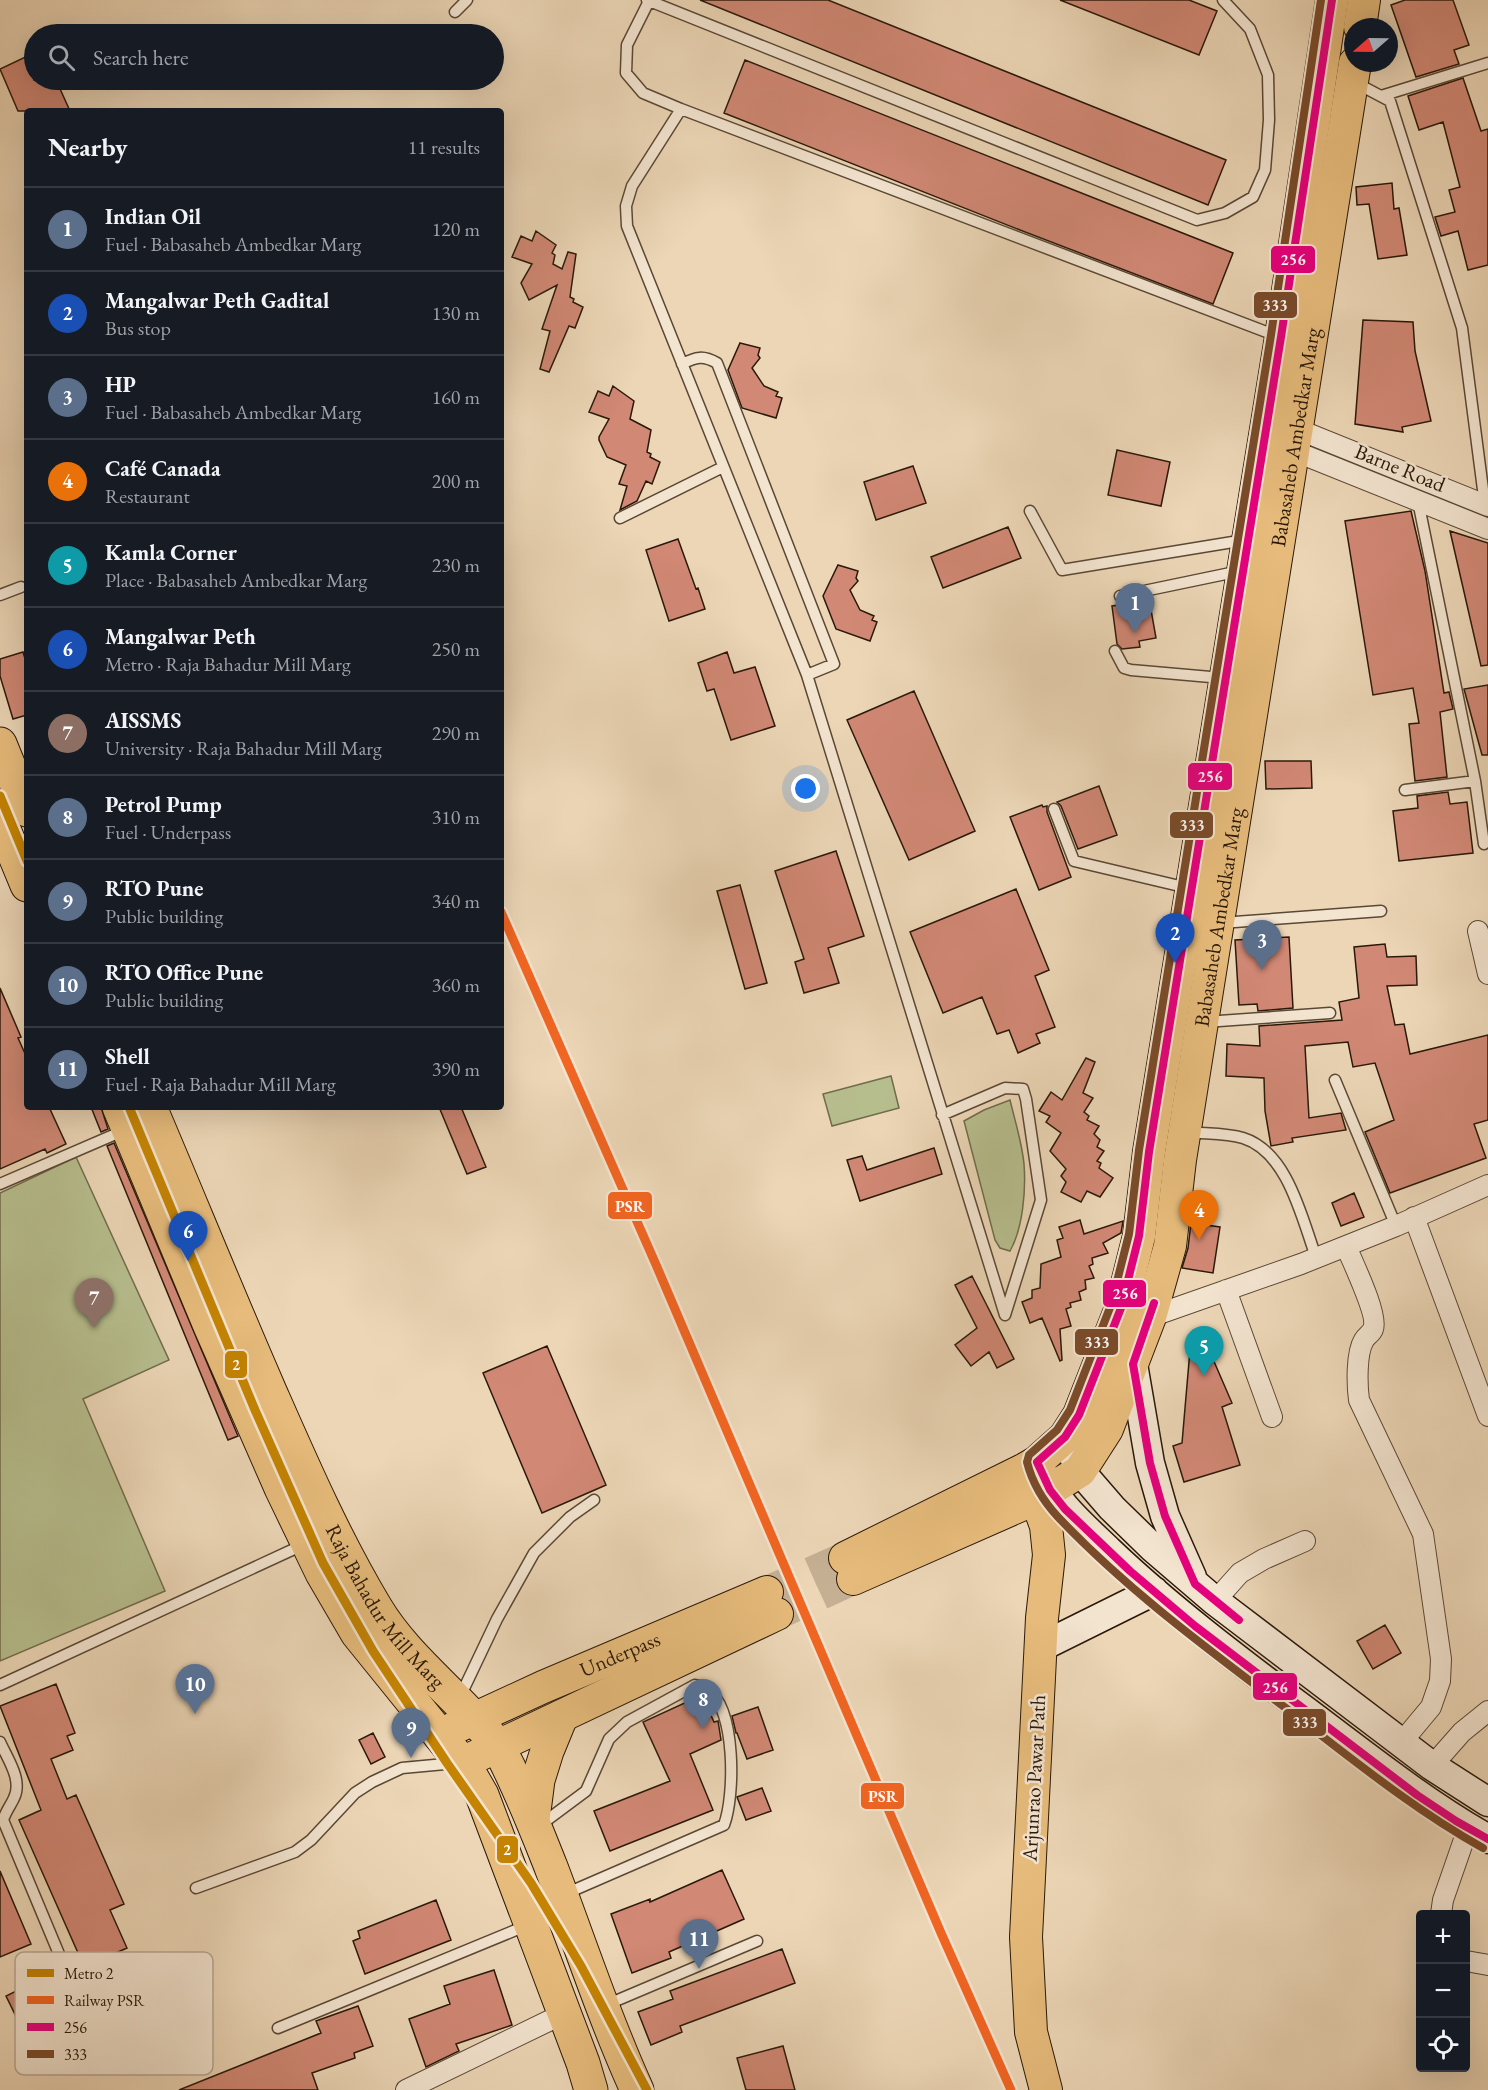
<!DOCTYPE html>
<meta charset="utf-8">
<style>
body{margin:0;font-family:"EB Garamond",serif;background:#242831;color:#f1f3f6}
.controls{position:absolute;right:18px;bottom:18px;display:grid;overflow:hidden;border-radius:6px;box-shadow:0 6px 24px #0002}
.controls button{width:54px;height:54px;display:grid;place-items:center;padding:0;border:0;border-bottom:2px solid #363941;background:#171b24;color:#f1f3f6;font:30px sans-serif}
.compass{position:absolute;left:1344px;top:18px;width:54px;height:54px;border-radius:50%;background:#171b24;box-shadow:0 6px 24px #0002;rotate:250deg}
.you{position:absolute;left:806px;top:789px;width:21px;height:21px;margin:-15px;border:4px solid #fff;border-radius:50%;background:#1a73e8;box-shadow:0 0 0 9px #1a73e833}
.badge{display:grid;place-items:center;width:39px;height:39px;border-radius:50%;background:#c59692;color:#fff;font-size:20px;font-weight:700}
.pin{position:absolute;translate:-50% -50px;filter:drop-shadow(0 2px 3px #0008)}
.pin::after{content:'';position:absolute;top:32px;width:21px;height:18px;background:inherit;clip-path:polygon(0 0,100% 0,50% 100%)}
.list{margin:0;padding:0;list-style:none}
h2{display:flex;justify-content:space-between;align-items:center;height:78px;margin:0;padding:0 24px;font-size:26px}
h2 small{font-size:20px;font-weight:400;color:#9ea1a6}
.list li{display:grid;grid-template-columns:39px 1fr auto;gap:18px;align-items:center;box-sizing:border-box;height:84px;padding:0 24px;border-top:2px solid #363941}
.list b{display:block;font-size:22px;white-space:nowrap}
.list p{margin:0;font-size:20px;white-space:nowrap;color:#9ea1a6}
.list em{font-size:20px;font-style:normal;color:#9ea1a6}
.icon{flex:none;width:33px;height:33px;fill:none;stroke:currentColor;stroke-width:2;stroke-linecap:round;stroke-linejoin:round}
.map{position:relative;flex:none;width:1488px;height:2090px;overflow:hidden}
.search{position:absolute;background:#171b24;box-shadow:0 6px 24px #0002;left:24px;top:24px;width:480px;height:66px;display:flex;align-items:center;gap:15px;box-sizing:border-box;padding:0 21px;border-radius:33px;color:#9ea1a6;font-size:22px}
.panel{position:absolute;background:#171b24;box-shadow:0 6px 24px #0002;left:24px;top:108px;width:480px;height:1002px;border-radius:6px}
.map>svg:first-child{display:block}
.green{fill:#b7be8e;stroke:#706c4c;stroke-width:1.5}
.building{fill:#d18875;stroke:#2a190a;stroke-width:1.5}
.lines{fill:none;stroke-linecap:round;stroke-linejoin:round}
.primary-tunnel{stroke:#c5b094;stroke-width:32;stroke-dasharray:32 16;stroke-linecap:butt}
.lane-casing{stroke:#5a4835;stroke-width:13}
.street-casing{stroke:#5a4835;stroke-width:22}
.secondary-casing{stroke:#2a190a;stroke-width:31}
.primary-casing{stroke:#2a190a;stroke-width:34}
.highway-casing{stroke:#2a190a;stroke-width:35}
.lane{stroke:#f3e4d0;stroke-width:10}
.street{stroke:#f3e4d0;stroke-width:20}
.secondary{stroke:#f3e4d0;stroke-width:28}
.primary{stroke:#e6bb7b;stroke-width:32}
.highway{stroke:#e6bb7b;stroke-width:33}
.bus-1-casing{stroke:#f3e4d0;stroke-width:12}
.bus-2-casing{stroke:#f3e4d0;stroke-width:12}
.bus-1{stroke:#e5007d;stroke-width:8}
.bus-2{stroke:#7a4b2a;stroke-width:8}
.rail-1-casing{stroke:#f3e4d0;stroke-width:14}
.rail-1{stroke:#f26522;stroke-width:9}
.metro-1-casing{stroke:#f3e4d0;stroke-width:14}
.metro-1{stroke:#c48302;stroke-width:9}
.labels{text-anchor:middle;stroke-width:5;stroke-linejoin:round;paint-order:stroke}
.street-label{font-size:21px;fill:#2a190a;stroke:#f3e4d0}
.key{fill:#f3e4d0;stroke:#b7a795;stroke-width:1.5}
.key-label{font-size:16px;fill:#2a190a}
.line-badge{stroke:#f3e4d0;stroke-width:2}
.badge-label{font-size:16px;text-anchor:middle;font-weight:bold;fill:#fff}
</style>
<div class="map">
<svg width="1488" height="2090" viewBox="0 0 1488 2090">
<rect width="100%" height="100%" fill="#ecd6b6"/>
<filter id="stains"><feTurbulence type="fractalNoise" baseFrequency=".00333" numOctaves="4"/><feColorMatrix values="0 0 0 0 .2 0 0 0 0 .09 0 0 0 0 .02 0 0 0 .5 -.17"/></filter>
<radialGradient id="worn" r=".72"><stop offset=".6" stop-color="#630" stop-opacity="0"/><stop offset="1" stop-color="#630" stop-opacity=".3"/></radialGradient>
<path class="green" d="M891 1076 899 1108 832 1126 823 1094Z
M1010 1100C1015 1121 1022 1143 1024 1164 1026 1190 1023 1228 1010 1251L1000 1248 995 1240 964 1121 984 1110Z
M76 1157 169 1360 83 1399 165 1591 0 1661V1193Z"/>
<path class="building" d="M700 0H828L1226 160 1208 205Z
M1060 0H1189L1217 11 1199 55Z
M1405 0H1453L1469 45 1454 50 1459 64 1416 77 1391 5Z
M34 53V80H56L70 111H18L0 69Z
M745 60 1233 253 1213 304 1020 230 724 113Z
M1463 78 1481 131 1488 129V265L1468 270 1458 231 1441 236 1435 217 1455 212 1449 190 1460 187 1443 122 1419 130 1408 96Z
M1392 183 1394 209 1399 208 1407 255 1378 259 1369 204 1357 205 1356 187Z
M536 231 556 245 552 253 555 255 553 264 562 269 568 252 576 254 570 297 574 299 573 302 583 307 575 328 569 326 549 372 540 369 550 331 542 329 557 285 529 300 521 283 532 264 512 257 521 236 532 241Z
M1363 320 1413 322 1415 351 1431 421 1402 427 1403 432 1355 424Z
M740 343 760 348 758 355 760 358 752 368 764 386 778 392 776 396 782 398 776 418 742 408 728 370Z
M613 386 634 401 630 419 651 430 647 452 651 454 650 457 660 462 652 484 646 481 637 501 620 510 627 486 619 484 626 465 607 457 599 440V437L609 419 589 412 598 391 609 396Z
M1117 450 1170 462 1161 506 1108 495Z
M913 466 926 503 876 520 864 482Z
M1411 511 1425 571 1444 693 1449 692 1453 709 1440 712 1447 777 1415 781 1409 724 1419 723 1413 688 1373 695 1345 521Z
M1008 527 1021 558 943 588 931 557Z
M1450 531 1488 543V665L1481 666Z
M678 539 696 589 698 588 705 609 669 621 646 550Z
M838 565 858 571 856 578 858 581 850 590 860 610 874 616 872 620 877 622 870 641 836 629 823 596Z
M1133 603 1134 606 1150 604 1156 638 1139 641 1140 647 1122 649 1117 644 1112 606Z
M23 652 27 665V715L13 719 0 676V659Z
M727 652 734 673 755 667 775 726 731 740 714 689 707 691 698 663Z
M1488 685V755H1482L1464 689Z
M914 691 975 831 909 860 847 720Z
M1265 761H1311L1312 788 1266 789Z
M1099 786 1117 835 1078 849 1061 806 1057 802Z
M1448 792 1450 804 1467 802 1473 853 1399 861 1393 811 1418 808 1417 796Z
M1042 805 1043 807 1047 806V812L1071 877 1039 890 1010 817Z
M836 851 864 936 828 948 839 983 804 993 795 962 804 959 775 871Z
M740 885 767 983 745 989 717 891Z
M1016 889 1049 970 1035 976 1055 1027 1036 1034 1040 1043 1018 1053 1009 1030 997 1034 982 997 943 1013 910 932Z
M1289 937 1293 1008 1258 1011 1257 1004 1239 1005 1235 940Z
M1385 944 1387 957 1416 956 1417 985 1387 986 1395 1025 1404 1024 1410 1054 1488 1035V1120L1474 1124 1486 1158 1390 1193 1365 1132 1394 1120 1375 1063 1353 1067 1348 1042 1305 1046 1309 1118 1341 1113 1346 1130 1292 1138 1293 1142 1271 1146 1265 1111 1264 1078 1226 1076 1227 1044 1260 1046 1259 1026 1342 1020 1339 1002 1359 998 1354 947Z
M0 988 21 1037 18 1038 27 1058V1107H49L66 1144 47 1153 45 1149 0 1169Z
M1086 1058 1095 1062 1083 1093 1093 1098 1084 1112 1089 1116 1087 1120 1099 1126 1094 1134 1100 1140 1097 1147 1104 1151 1097 1161 1101 1163 1099 1168 1113 1178 1100 1197 1087 1191 1081 1202 1061 1192 1066 1182 1061 1176 1066 1169 1050 1151 1061 1133 1046 1122 1050 1116 1039 1111 1051 1092 1062 1100Z
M91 1107H101L108 1129 101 1132Z
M439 1107H461L486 1167 467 1174Z
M114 1143 238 1436 228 1440 107 1146Z
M934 1148 942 1174 860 1201 847 1160 862 1156 867 1170Z
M1354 1193 1364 1217 1341 1226 1332 1203Z
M1080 1220 1084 1234 1123 1221 1121 1233 1103 1243 1108 1253 1092 1258 1093 1264 1089 1266 1094 1278 1085 1280 1086 1289 1079 1292 1081 1300 1070 1303 1071 1307 1066 1309 1071 1326 1060 1329 1062 1360 1060 1361 1042 1318 1030 1323 1022 1302 1032 1298V1290L1040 1288 1041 1264 1061 1257 1057 1240 1063 1238 1059 1227Z
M1191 1223 1220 1227 1213 1273 1182 1268 1188 1248Z
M972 1276 1014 1359 997 1368 989 1352 971 1366 955 1345 977 1328 955 1285Z
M1206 1343 1232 1403 1222 1407 1240 1465 1184 1482 1173 1446 1182 1443 1190 1350Z
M547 1346 606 1485 542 1513 483 1373Z
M1385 1625 1401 1653 1373 1669 1357 1641Z
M56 1684 75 1733 67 1736 73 1750 51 1759 67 1799 76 1795 124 1904 110 1910 127 1948 109 1956 115 1970 113 1972 146 2040 122 2052 19 1820 41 1810 0 1706Z
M702 1695 714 1722 718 1721 721 1740 690 1754 713 1810 610 1851 594 1811 670 1781 643 1722Z
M758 1707 773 1750 747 1759 737 1733H736L732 1716Z
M373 1733 385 1757 371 1764 359 1740Z
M762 1788 771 1811 746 1820 737 1797Z
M722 1870 744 1919 669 1952 671 1958 632 1973 611 1914 650 1899V1902Z
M0 1871 31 1944 0 1957Z
M436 1900 451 1940 365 1974 353 1941 360 1938 358 1931Z
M782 1949 795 1983 680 2026 682 2032 651 2045 638 2012 673 1999 670 1991Z
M494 1970 512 2025 456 2044 459 2051 426 2067 409 2019 450 2004 444 1986Z
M53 1973 78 2024 31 2047 6 1996Z
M358 2006 373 2046 354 2053 355 2058 312 2073 318 2090H179L321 2033 316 2021Z
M783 2046 795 2090H746L737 2058Z"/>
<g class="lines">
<path class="primary-tunnel" d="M767 1592 845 1558
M777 1614 853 1579"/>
<defs>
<path id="lane" d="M647 0 1197 220 1225 213 1253 197 1265 170 1269 120 1268 75 1250 29 1223 0
M649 1 627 45 626 73 643 93 681 109 1277 336
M455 12 467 0
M1356 83 1390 101 1462 328 1485 505
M1381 96 1488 63
M681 109 632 186 626 206 627 226 807 675 1005 1315
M682 364C696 357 703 355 717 363L834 664 807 675
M1418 501 1475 781 1484 844
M1030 511 1062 570 1245 540
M620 518 723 467
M0 595 21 587
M1120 596 1240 571
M1115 651 1124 668 1131 670 1222 678
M1405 790 1475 781
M1054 809 1074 861 1188 888
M1221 923 1381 911
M1205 1022 1330 1013
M1335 1080 1396 1226
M942 1115 1005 1088 1023 1089 1026 1099 1041 1200 1005 1315
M1187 1132C1205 1134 1226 1133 1243 1138 1288 1152 1302 1219 1316 1257
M0 1184 125 1130
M0 1685 305 1544
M459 1699 497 1619 534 1553 570 1517 594 1500
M0 1742C7 1758 23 1780 14 1798 11 1805 6 1811 3 1820L105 2064
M539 1826 586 1791 609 1739 627 1722 695 1685C699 1686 705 1687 708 1690 736 1709 735 1796 724 1825L565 1894
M196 1888 295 1852 311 1840 355 1793 372 1782 402 1768 456 1763
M606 2005 757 1941
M278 2028 528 1925"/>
<path id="street" d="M1297 429 1488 506
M1294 451 1488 529
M1478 931 1488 974
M1414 1217 1488 1416
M1346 1246C1352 1261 1379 1316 1373 1329 1372 1333 1366 1336 1364 1340 1356 1353 1357 1385 1359 1400L1423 1534 1441 1659 1440 1681 1431 1707 1401 1743
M1226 1290 1272 1417
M1150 1317 1301 1264 1396 1226 1488 1185
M1215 1601 1240 1573 1264 1559 1305 1541
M1432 1766 1462 1732 1488 1711
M1441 1914 1443 1900 1468 1828
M1466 1961 1488 1965
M406 2090 565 2013"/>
<path id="secondary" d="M1133 1364 1150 1463 1165 1516 1192 1577
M1071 1450 1080 1471 1112 1508 1152 1547 1215 1601 1432 1766 1488 1802
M1040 1468C1057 1505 1080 1523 1109 1551 1168 1607 1234 1657 1299 1706 1361 1752 1421 1801 1488 1839
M1041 1647 1154 1591"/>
<g id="primary">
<path d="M1360 27 1364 0"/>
<path d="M1029 1479 1046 1526 1049 1555 1042 1618 1026 1937 1031 2032 1046 2090"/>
<path d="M845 1558 1025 1469 1037 1462 1065 1437 1079 1415 1121 1308 1139 1236 1149 1152 1281 337 1332 0"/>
<path id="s1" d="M853 1579 1037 1498 1080 1471 1107 1429 1150 1317 1170 1246 1180 1160 1355 63"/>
<path id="s2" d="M439 1735 543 1687 767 1592"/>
<path d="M462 1763 777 1614"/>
</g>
<g id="highway">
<path d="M0 744 27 810"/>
<path d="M0 820 27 885"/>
<path d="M119 1107 210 1326 281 1488 322 1573 357 1633 467 1769 482 1795 583 2063 591 2090"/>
<path id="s3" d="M150 1107C190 1201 228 1295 269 1389 302 1464 334 1538 376 1608 400 1648 436 1678 468 1712 478 1724 492 1736 500 1750 520 1788 535 1827 551 1867 579 1941 604 2017 637 2090"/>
<path d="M533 1819 538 1780 547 1751 561 1717"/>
</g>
</defs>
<use href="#lane" class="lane-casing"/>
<use href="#street" class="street-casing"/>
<use href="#secondary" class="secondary-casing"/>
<use href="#primary" class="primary-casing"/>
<use href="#highway" class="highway-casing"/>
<use href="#lane" class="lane"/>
<use href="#street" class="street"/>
<use href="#secondary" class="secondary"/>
<use href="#primary" class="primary"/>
<use href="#highway" class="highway"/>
<defs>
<path id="bus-1" d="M1332 0 1281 337 1149 1152 1139 1236 1121 1308 1079 1415 1065 1437 1037 1462 1050 1490 1065 1509 1130 1571 1195 1626 1417 1795 1456 1821 1488 1839
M1154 1303 1133 1364 1150 1463 1165 1516 1195 1584 1239 1620"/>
<path id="bus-2" d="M1321 0 1271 335 1139 1150 1129 1234 1111 1305 1070 1410 1057 1430 1029 1455 1027 1462C1032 1482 1044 1502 1058 1517 1126 1589 1208 1649 1287 1709 1351 1758 1413 1809 1483 1848"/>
</defs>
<use href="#bus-1" class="bus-1-casing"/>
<use href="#bus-2" class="bus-2-casing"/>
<use href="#bus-1" class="bus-1"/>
<use href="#bus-2" class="bus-2"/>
<defs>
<path id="rail-1" d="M501 912 657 1267 941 1933 1011 2090"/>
</defs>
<use href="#rail-1" class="rail-1-casing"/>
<use href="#rail-1" class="rail-1"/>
<defs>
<path id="metro-1" d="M0 796 27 861
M129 1107 255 1410 323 1563 373 1651 447 1763 531 1883 581 1966 647 2090"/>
</defs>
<use href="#metro-1" class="metro-1-casing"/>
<use href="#metro-1" class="metro-1"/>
</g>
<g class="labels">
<g class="street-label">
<text dy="7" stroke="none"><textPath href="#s1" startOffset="1314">Babasaheb Ambedkar Marg</textPath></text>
<text transform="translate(1400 468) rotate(22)" y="7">Barne Road</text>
<text dy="7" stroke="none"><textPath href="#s1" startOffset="828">Babasaheb Ambedkar Marg</textPath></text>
<text dy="7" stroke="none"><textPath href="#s3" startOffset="554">Raja Bahadur Mill Marg</textPath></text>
<text dy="7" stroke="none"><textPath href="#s2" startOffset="198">Underpass</textPath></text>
<text transform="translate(1034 1778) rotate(-87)" y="7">Arjunrao Pawar Path</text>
</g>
</g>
<rect x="15" y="1952" width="198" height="123" rx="9" class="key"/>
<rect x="27" y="1969" width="27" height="8" fill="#c48302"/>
<rect x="27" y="1996" width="27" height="8" fill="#f26522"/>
<rect x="27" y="2023" width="27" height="8" fill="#e5007d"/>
<rect x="27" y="2050" width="27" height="8" fill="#7a4b2a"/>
<g class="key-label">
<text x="64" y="1979">Metro 2</text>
<text x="64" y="2006">Railway PSR</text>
<text x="64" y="2033">256</text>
<text x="64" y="2060">333</text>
</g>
<g class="line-badge">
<rect x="1270" y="245" width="46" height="29" rx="6" fill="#e5007d"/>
<rect x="1253" y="291" width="45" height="28" rx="6" fill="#7a4b2a"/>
<rect x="1187" y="762" width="46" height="29" rx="6" fill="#e5007d"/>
<rect x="1169" y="811" width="45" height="28" rx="6" fill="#7a4b2a"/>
<rect x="607" y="1191" width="46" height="29" rx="6" fill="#f26522"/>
<rect x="1102" y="1279" width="45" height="29" rx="6" fill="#e5007d"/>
<rect x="1074" y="1328" width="45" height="28" rx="6" fill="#7a4b2a"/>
<rect x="224" y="1350" width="24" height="29" rx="6" fill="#c48302"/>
<rect x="1252" y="1672" width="46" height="29" rx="6" fill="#e5007d"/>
<rect x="1282" y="1708" width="45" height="29" rx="6" fill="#7a4b2a"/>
<rect x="860" y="1782" width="45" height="28" rx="6" fill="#f26522"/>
<rect x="496" y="1835" width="23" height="29" rx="6" fill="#c48302"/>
</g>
<g class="badge-label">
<text x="1293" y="265">256</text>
<text x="1275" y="311">333</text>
<text x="1210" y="782">256</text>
<text x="1192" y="831">333</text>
<text x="630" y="1212">PSR</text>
<text x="1125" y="1299">256</text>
<text x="1097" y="1348">333</text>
<text x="236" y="1370">2</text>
<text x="1275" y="1693">256</text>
<text x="1305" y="1728">333</text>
<text x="883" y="1802">PSR</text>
<text x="507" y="1855">2</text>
</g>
<rect width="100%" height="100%" filter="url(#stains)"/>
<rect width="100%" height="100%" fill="url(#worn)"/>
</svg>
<div class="controls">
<button>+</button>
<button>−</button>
<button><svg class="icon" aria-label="locate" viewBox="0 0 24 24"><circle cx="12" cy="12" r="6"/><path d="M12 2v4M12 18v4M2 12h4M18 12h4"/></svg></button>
</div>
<svg class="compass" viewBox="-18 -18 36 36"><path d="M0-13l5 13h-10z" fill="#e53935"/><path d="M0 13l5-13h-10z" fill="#9ea1a6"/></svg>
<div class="you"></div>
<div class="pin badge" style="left:1135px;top:633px;background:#5c6f8a">1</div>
<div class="pin badge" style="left:1175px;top:963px;background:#1a4fb4">2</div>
<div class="pin badge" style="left:1262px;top:970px;background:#5c6f8a">3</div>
<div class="pin badge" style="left:1199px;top:1240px;background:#e8710a">4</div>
<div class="pin badge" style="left:1204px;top:1376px;background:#0f9aa8">5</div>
<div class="pin badge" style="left:188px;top:1261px;background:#1a4fb4">6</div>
<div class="pin badge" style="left:94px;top:1328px;background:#8d6e63">7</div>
<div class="pin badge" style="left:703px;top:1729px;background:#5c6f8a">8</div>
<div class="pin badge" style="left:411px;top:1758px;background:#5c6f8a">9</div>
<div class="pin badge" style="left:195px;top:1714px;background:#5c6f8a">10</div>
<div class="pin badge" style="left:699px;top:1969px;background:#5c6f8a">11</div>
<div class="search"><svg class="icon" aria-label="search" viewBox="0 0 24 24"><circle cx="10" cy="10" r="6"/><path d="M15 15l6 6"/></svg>Search here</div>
<section class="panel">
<h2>Nearby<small>11 results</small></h2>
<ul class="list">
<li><span class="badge" style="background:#5c6f8a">1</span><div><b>Indian Oil</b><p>Fuel · Babasaheb Ambedkar Marg</p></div><em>120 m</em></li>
<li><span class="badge" style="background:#1a4fb4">2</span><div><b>Mangalwar Peth Gadital</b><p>Bus stop</p></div><em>130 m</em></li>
<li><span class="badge" style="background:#5c6f8a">3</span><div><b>HP</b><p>Fuel · Babasaheb Ambedkar Marg</p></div><em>160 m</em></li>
<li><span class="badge" style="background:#e8710a">4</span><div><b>Café Canada</b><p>Restaurant</p></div><em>200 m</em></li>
<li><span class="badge" style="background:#0f9aa8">5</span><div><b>Kamla Corner</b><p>Place · Babasaheb Ambedkar Marg</p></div><em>230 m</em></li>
<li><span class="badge" style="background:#1a4fb4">6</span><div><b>Mangalwar Peth</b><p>Metro · Raja Bahadur Mill Marg</p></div><em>250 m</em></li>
<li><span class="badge" style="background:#8d6e63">7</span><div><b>AISSMS</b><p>University · Raja Bahadur Mill Marg</p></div><em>290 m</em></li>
<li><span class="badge" style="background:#5c6f8a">8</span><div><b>Petrol Pump</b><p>Fuel · Underpass</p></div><em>310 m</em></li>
<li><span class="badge" style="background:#5c6f8a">9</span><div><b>RTO Pune</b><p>Public building</p></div><em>340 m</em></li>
<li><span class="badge" style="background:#5c6f8a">10</span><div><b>RTO Office Pune</b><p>Public building</p></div><em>360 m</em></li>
<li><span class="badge" style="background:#5c6f8a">11</span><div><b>Shell</b><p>Fuel · Raja Bahadur Mill Marg</p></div><em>390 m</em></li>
</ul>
</section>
</div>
